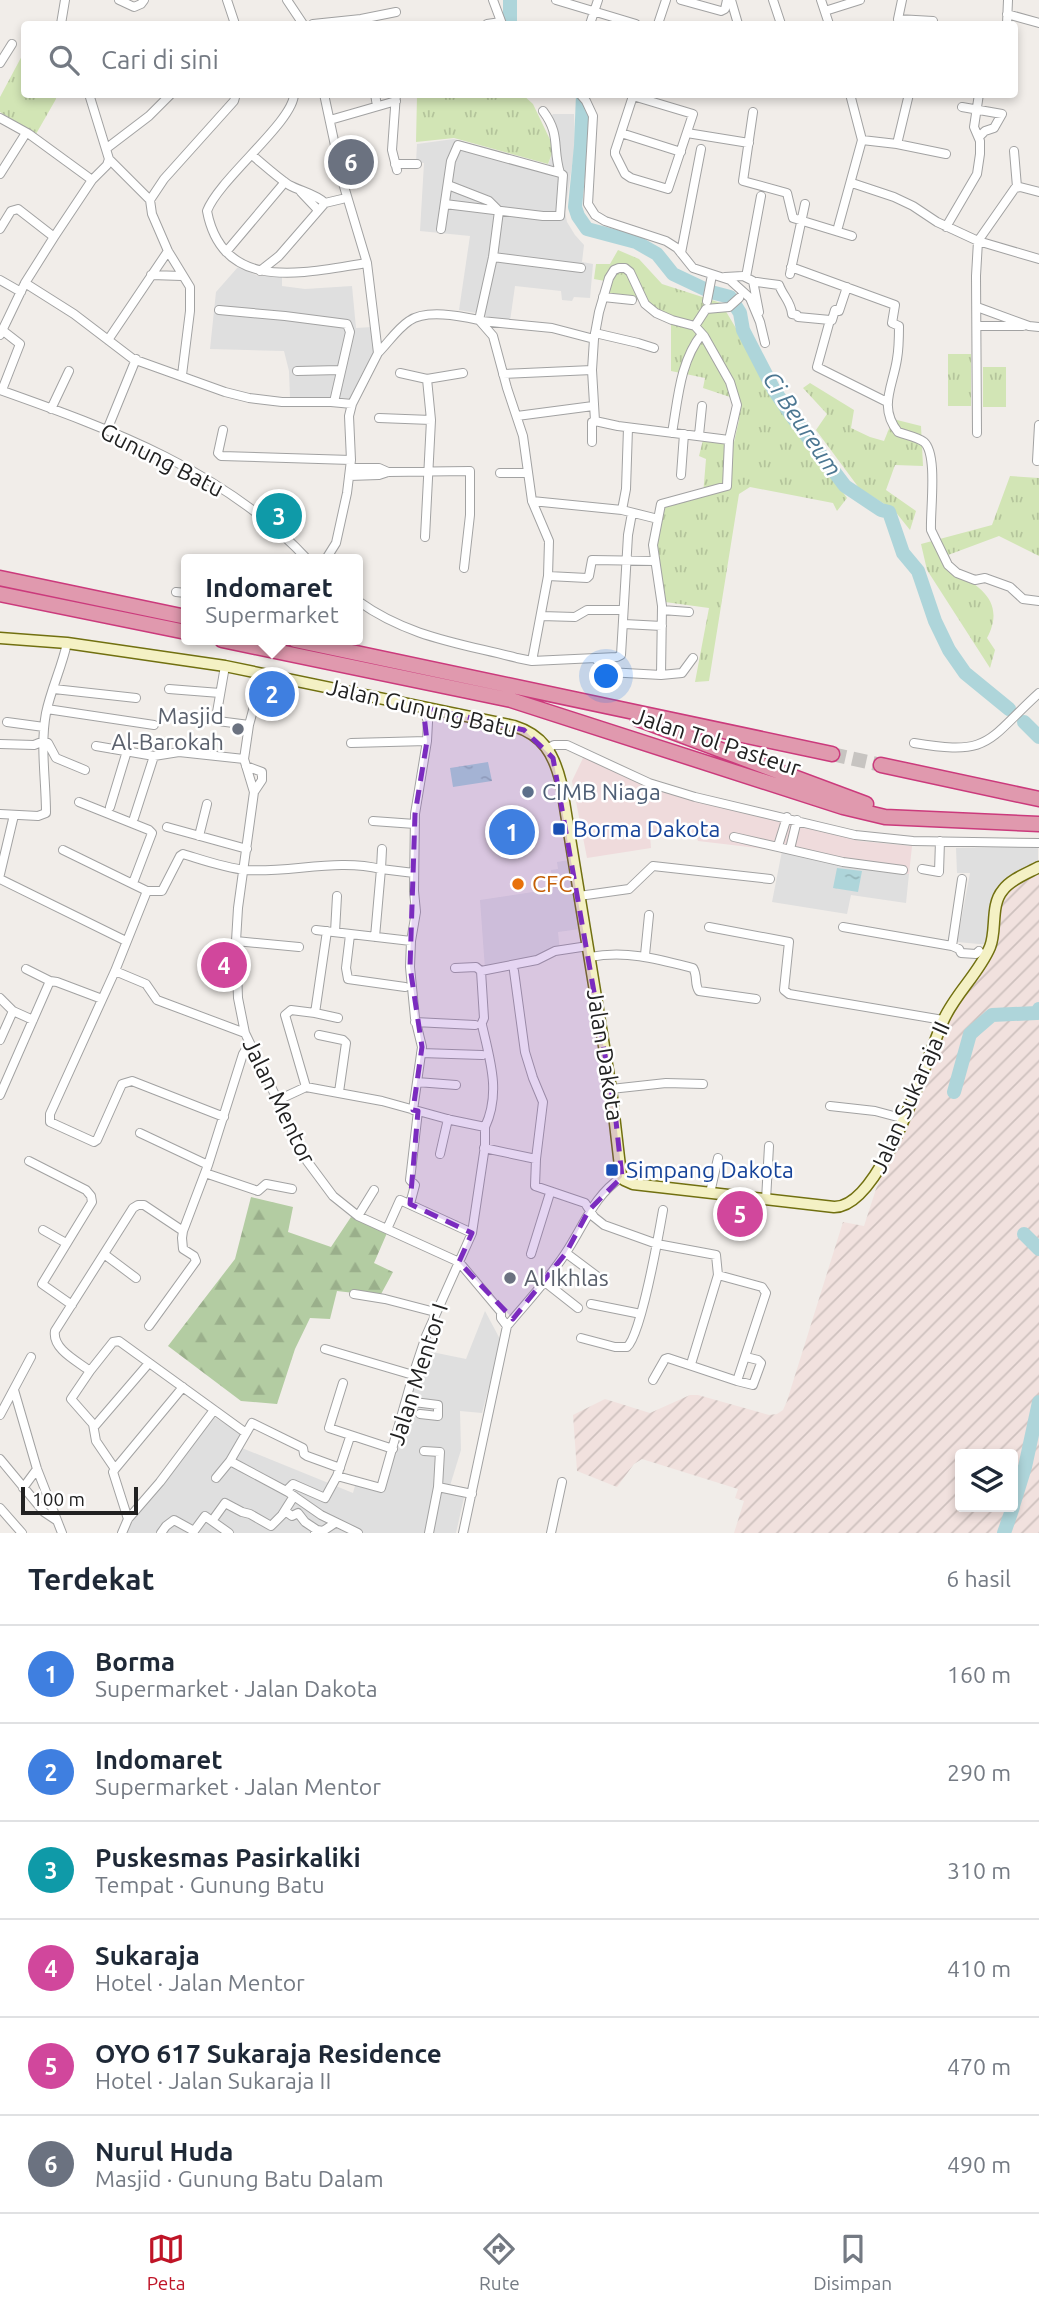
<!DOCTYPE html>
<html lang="id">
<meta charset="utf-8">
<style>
body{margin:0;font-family:Ubuntu,sans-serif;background:#f2f2f3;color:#1f2937}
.controls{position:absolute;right:21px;bottom:21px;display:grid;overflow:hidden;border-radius:7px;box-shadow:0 4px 10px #0003}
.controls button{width:63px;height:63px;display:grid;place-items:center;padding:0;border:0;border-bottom:2px solid #e0e1e3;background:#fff;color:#1f2937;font:35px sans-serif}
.scale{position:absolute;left:21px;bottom:18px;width:117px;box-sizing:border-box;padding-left:7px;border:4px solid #212121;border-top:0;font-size:19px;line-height:24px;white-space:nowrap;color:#212121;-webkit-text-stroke:5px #fff;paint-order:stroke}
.you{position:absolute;left:607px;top:677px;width:24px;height:24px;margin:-18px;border:5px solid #fff;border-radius:50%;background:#1a73e8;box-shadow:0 0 0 10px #1a73e833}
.badge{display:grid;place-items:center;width:46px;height:46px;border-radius:50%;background:#bf1427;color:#fff;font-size:23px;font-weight:700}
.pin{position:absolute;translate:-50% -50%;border:4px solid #fff;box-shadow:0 2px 7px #0006}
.popup{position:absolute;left:181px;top:554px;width:182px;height:91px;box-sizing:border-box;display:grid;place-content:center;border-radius:7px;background:#fff;filter:drop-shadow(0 2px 5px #0005);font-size:23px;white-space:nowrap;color:#747a83}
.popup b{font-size:26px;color:#1f2937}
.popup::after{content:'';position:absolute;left:50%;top:100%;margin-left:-14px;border:14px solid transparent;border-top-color:#fff}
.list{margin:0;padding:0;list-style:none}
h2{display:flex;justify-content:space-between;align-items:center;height:91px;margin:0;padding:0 28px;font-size:30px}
h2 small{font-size:23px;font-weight:400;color:#747a83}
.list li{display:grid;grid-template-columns:46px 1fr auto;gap:21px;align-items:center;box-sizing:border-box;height:98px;padding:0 28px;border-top:2px solid #e0e1e3}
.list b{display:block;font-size:26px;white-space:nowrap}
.list p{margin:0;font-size:23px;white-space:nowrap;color:#747a83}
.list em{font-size:23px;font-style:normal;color:#747a83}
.icon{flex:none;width:38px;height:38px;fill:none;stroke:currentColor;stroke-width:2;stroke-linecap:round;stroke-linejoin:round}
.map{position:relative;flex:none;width:1039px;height:1533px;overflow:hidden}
.search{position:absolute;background:#fff;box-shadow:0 4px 10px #0003;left:21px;right:21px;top:21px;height:77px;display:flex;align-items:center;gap:18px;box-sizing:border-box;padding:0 24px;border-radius:7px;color:#747a83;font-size:26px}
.sheet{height:679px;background:#fff}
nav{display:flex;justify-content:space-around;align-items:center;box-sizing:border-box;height:98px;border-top:2px solid #e0e1e3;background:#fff;font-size:19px;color:#747a83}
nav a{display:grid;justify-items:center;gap:4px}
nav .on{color:#bf1427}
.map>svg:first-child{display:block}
.residential{fill:#dfdfdf}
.commercial{fill:#efdbdc}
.military{fill:url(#military-furrows);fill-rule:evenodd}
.grass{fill:url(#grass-tufts)}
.forest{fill:url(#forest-firs)}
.parking{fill:#e1e1e1}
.water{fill:url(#water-ripples)}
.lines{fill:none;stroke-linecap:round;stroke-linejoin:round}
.river{stroke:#aed5da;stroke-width:14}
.highway-tunnel{stroke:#c7c4c1;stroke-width:14;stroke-dasharray:14 7;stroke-linecap:butt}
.street-casing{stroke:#a2a2a2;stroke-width:10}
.secondary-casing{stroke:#717010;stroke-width:13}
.highway-casing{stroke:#cb3a7c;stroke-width:17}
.street{stroke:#fff;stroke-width:8}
.secondary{stroke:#f4f1c4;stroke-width:10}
.highway{stroke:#e099ae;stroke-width:14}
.marked{fill:#7b2cbf;fill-opacity:0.2;stroke:#7b2cbf;stroke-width:5;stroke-dasharray:14 9;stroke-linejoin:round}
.worship-dot{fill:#6b7280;stroke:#fff;stroke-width:2.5}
.service-dot{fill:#5c6f8a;stroke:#fff;stroke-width:2.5}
.transit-dot{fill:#1a4fb4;stroke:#fff;stroke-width:2.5}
.food-dot{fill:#e8710a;stroke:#fff;stroke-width:2.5}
.labels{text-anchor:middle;stroke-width:5;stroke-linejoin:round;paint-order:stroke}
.street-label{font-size:23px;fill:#212121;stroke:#fff}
.worship-label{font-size:23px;fill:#5b616d;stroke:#fff;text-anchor:end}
.service-label{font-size:23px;fill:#4e5e75;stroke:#fff;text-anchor:start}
.transit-label{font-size:23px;fill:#164399;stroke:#fff;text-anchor:start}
.food-label{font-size:23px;fill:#c56008;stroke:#fff;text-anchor:start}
.water-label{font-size:24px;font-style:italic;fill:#4c7792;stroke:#fff}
</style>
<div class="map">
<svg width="1039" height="1533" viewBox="0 0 1039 1533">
<defs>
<pattern id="military-furrows" width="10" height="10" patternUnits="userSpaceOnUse" patternTransform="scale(1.75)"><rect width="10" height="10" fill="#f1e1de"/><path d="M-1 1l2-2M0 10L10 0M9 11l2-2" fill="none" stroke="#cec1be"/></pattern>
<pattern id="grass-tufts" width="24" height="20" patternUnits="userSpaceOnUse" patternTransform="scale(1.75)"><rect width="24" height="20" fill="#d2e5b5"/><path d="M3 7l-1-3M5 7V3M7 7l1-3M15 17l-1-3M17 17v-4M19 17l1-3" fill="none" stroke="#b4c49b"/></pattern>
<pattern id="forest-firs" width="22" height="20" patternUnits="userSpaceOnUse" patternTransform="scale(1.75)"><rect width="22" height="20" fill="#b3cca2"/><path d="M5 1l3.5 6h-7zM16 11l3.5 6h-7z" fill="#9aaf8b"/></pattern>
<pattern id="water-ripples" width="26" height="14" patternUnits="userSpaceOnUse" patternTransform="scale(1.75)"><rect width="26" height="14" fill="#aed5da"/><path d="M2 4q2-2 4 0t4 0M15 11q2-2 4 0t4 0" fill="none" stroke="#95b7bb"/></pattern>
</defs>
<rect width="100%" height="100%" fill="#f1ede9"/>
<path class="residential" d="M553 114H574L575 146 565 212 567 222 575 235 584 245 582 262 593 264 590 298 574 297 572 301 562 300 561 291 515 286 510 321 486 319V316L482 314 459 310 470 236 420 231 424 163 416 162 417 144 454 139 548 165 554 148 547 120Z
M238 267 258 276H282V286L305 289 352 286 356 328 372 327 376 353 350 399 330 397 290 398 289 371 284 351 210 349 216 292Z
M1038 846V863L1008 876 996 890 990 945 957 942 970 873H957L956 848Z
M782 851 838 864 909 874 906 903 851 895 847 914 772 902Z
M485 1311 501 1341 482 1413 460 1411 461 1450 449 1489 465 1493 456 1533H127L128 1527 214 1417 244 1435 213 1479 219 1482 242 1448 353 1493 356 1482 379 1491 412 1387 427 1351 466 1359Z"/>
<path class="commercial" d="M584 756 640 784 860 841 912 846 909 874 838 864 782 851 698 841 697 838 650 835 651 848 587 858 572 781Z"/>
<path class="military" d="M1039 872V1533H734L744 1501 735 1498 738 1489 642 1459 634 1464 617 1487 577 1471 573 1415 605 1399 650 1413 690 1395H698L769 1415 777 1414 783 1410 787 1401 843 1222 864 1226 876 1189 932 1064 948 1017 976 976 1002 896 1009 886ZM960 1454H1013V1507H960Z"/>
<path class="grass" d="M24 52V94L56 95V99L36 134 0 112V97Z
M426 94H522L533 104 554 148 548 164 454 138 416 142 417 96Z
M618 250 639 259 662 284 721 303 781 404 847 498 837 511 833 503 750 487 739 494 709 681 695 682 709 608 665 602 656 544 662 505 703 495 706 459 699 456 703 440 726 443 734 442 739 420V400L703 388 705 378 671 371V318L661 315 645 301 607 295 610 282 594 279 596 264H610Z
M948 354H971V406H948Z
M983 367H1006V407H983Z
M810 383 854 410 851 428 870 437 884 441 893 419 921 426 923 466 895 465 886 490 916 511 910 530 894 510 859 488 816 430 827 414 803 388Z
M1010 476 1039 478V556L999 536 948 555 954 572C983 587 1005 604 987 638L995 650 990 668 927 570 921 544 992 525Z"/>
<path class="forest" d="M251 1197 293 1207 288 1232 331 1247 351 1217 387 1233 374 1263 393 1272 380 1296 337 1291 330 1319 310 1318 295 1349 277 1404 241 1401 168 1346 235 1259Z"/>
<path class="parking" d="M569 860 580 929 558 932 560 952 485 969 480 900 553 889 551 870 558 869 557 862Z"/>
<path class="water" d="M488 762 492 781 453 787 450 768Z
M837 868 862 871 858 892 833 888Z"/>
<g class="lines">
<path class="river" d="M510 0V24
M583 94 581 146 575 207 578 216 587 229 636 242 657 254 673 274 711 292 730 297 740 313 743 330 774 390 794 419 845 486 881 510 889 512 903 553 918 571 935 621 949 650 965 673 1009 709
M1024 722 1039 737
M954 1092 970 1034 992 1015 1037 1013 1039 1009
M1024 1234 1039 1249
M1013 1506 1025 1467 1039 1402
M1004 1533 1013 1507"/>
<path class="highway-tunnel" d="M832 754 881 765"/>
<defs>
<path id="street" d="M119 0 134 7 141 4 144 0
M227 0 235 24
M287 0 303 24
M493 0 502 24
M556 0 636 24
M681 0 721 11 725 9 727 0
M731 0 738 24
M773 0 781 24
M821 0 829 24
M902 0 898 19 933 21 932 24
M825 11 860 0
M1007 14 1039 23
M61 24 65 0
M313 24 361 19 396 12
M487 24 501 22
M590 24 598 0
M658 24 666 0
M1007 24 1008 0
M0 63 12 44
M294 94C294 121 219 179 207 211 223 295 306 272 367 263
M324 94 343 183 367 263 378 353 352 404 349 416 351 460 347 493 336 543 326 559
M375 94 377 106
M396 94 392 150 397 170
M580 94 586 101 593 116 588 204 595 215 605 221 666 241 677 248 693 268 730 280 750 298 760 322 765 343
M630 94 633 96 693 114 668 189 631 178 625 174 615 154V151L633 96 634 94
M962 107 1002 114 994 128 985 131 979 137
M753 112 743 181 787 193 793 218 852 236
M0 118 29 134 92 180
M330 120 396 101
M621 133 681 152
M687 133 749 143
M862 140 897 144 946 154
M897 144 909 94
M107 148 149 116 171 94
M1014 151 1017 187
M252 155C264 165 276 176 289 185 300 191 316 194 325 203
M109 159 150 200 152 214 168 251 190 287V311L182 375
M395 164H417
M0 174 26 133
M343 183 359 182
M852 183 894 197 913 206 937 222 978 241 1039 259
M448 185 489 201 499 211
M301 192 318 210
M150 200 164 179 234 101 236 94
M445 204 543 216H560L563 175 560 173C552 147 561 135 543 111
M946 227 977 174 980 154V141L974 127 979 94
M0 229 11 211 18 209 54 237
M441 229 451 161 458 145 560 173
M837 231 862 140 850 94
M226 252 285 182
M681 253 701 149
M493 257 581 268
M791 267 895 305 892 323 899 326C899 336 899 348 897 359 893 386 878 407 898 432 906 435 917 437 924 442 938 454 930 511 931 530L948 565 957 573 975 580 985 578 1010 587 1023 599 1039 601
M260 271 279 256 325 203 342 199
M790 274 805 204
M151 275 182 276
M725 277 743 276 753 281 759 312
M746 277 761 196
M0 280 21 292
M757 282 779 285C783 296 791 302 792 314L797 315 798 317 830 320
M25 283 74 314 133 359 225 392 249 398 282 402H331L352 404
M847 287 839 311 835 310 832 320H830L817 367 887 402
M603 297 632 300
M707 301 712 275
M977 307 1029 326 1039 327
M219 310 285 316 347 324 350 332 334 402
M479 320 493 257 499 211
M481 321 552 328 594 339
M695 326 706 309 729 307 739 298
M977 326H1023
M2 330 20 344 2 390
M595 333 638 343 654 348
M0 335 25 283 54 237 92 180 107 165 109 159 89 94
M108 340 168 251
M378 353C388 343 397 329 409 321 426 309 460 316 479 320L493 336 507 388 523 436 532 501 549 541 548 576 532 661
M297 371 340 370
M400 373 427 379 431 420 425 537
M503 374 592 370
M427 379 463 373
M0 390C110 429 226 471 307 559
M51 409 69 371
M517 416 593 406
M379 418 431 420
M595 421 618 426 729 440
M107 430 136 359
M223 430 218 453 221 456 351 460
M672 433C678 399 680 361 702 334
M977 433 976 276 978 241 1015 188 1020 187 1039 192
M699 435 702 406
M592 442V422L595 421 592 370 594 339 599 312 609 278 614 270 619 268H625L630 272 645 304 656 313 672 320 695 326 704 336 730 382 737 405 729 440 727 486 661 504 653 545 662 606 661 675
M1037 461 1039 425
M350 468H379L388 472
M500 473H527
M681 475 684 434
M349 476 379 475 388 472 470 471V515L464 568
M532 501 622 510 658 519
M622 510 626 489 628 428
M548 576 587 578 589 576 592 560 655 561
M176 592 186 593
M358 601C408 637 459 643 517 658L532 661 617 657 621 655 628 535 632 513
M662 610 689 612
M541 616 575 617 587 610H623
M624 624 662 626
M596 659 608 672 661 675 682 673 693 658
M225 666 216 718 218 721 249 725
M263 673 249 725 244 759 254 792 238 908 236 941 238 998 245 1033 307 1161 333 1196 358 1216 459 1262 501 1312V1318L507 1326 463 1533
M54 689 136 698
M169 689 220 693
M47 709 154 725
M7 722 44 727
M44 741 48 743 56 758 85 770
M351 743 427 741
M914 743C992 756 986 741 1039 693
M0 744 34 745 44 741
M96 746 154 756 179 752 244 759
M548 748 554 745H567L649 783 695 797 855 835 913 841 1039 843
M246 766 262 772V780L254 792
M79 802 149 830 152 833 133 883
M110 807 127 751
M0 814 38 816 46 813C46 780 40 746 46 713 51 689 62 667 67 643
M134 818 154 756
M373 821 415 824
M167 827 247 849
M199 836 207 804
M734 837 843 862 903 870
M778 846 787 817
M382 849 381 869 414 873
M790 849 797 820
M63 850 147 891 115 971 50 1114V1122L94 1142 97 1140 122 1084 132 1081 224 1117
M922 869 939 872 940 841
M0 874 14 815
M0 879 126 941
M147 891H162L180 856 183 854C203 860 225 868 246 870 290 873 338 858 381 869L375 937
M579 896 629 889 653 866 770 879
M709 927 789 942 784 990 789 994 943 1020
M843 927 952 946 959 949 961 953 976 954 979 951
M316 930 411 941 416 912 414 891 415 814 427 741 428 722 423 707
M327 931 315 1013 338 1018
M335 932 337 896
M350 935 346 968 348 979 405 987
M236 941 299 947
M411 941 410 967 415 1018 422 1047 413 1110
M952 946 962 879
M645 955 649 915
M590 957C626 950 658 959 693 968 698 976 694 984 699 991L756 999
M455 968 476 967 481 971 537 960 555 951 588 946
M26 969 50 981
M115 971 146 984 157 1000 245 1033
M481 971 484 1018 481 1025
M514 971 525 1052 533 1078 543 1102 536 1159 535 1186 585 1203 594 1217 604 1225 657 1244 716 1255 718 1275 691 1364
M0 998 13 1011 0 1040
M13 1011 33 1020
M415 1022 475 1025
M482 1025C490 1060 501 1093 485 1127
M319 1035 343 1040 346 1043 339 1092
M421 1053 482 1055
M417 1082 456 1085
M306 1087 285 1015 291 1010 315 1013
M611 1089 666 1083 703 1084
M0 1095 50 981 57 982 102 999
M278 1100 306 1087 382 1101 451 1120 485 1127V1146L472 1233 426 1336 413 1375 381 1488 337 1476 350 1437
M830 1106 875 1111 905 1119
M140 1133 208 1165
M484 1148 536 1159
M440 1154 448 1119
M29 1161 86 1190 91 1196 92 1202 42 1284 72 1305
M205 1173 258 1191 266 1184 292 1189
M710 1193 718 1158
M766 1200 769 1146
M410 1204 415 1185 410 1180 418 1111
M358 1216 374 1190
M387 1229 400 1200 472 1233
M43 1230 66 1243
M566 1253 598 1277
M104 1254 136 1278
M531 1254 550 1193
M718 1275 762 1287 766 1293 737 1381
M545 1282 578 1308
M354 1294 385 1299 435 1312
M591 1304 641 1314
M149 1326 196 1261 194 1256 183 1249 182 1238 183 1231 208 1165 243 1054 249 1044
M507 1326C527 1302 548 1280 565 1254 584 1226 593 1196 622 1177
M581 1338 615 1347H627C641 1335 659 1233 663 1210
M325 1349 413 1375
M90 1371C77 1361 52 1349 55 1331L133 1208 138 1205H144L183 1231
M653 1380 665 1359 668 1358 737 1381 753 1385 761 1363 758 1360 746 1357
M343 1383 329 1428 393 1449
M14 1390 37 1469 62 1533
M406 1401 438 1405V1416L420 1414
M0 1415 31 1357
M94 1427 149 1363
M424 1451 440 1452 438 1487 429 1533
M0 1459 44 1512 56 1520
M230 1461 288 1492 321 1515 358 1533
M115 1469 183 1387
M216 1478 230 1461 252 1423 303 1448 304 1454 307 1456 340 1468
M438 1487 472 1494
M23 1488 37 1469
M286 1491 293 1484 325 1498 337 1476
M0 1508 22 1533
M285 1511 292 1516 298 1513 305 1522 317 1530
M128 1519 113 1472 115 1469 96 1441 93 1424 71 1399 90 1371 113 1342 119 1341 246 1433
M212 1521 225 1503 242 1512 250 1514 271 1526 282 1515 294 1496
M122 1533 128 1519 160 1482 214 1410
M161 1533 166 1526 174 1520 194 1531 205 1516 229 1533
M315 1533 317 1530 323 1531 335 1523
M551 1533 562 1482"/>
<path id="secondary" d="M0 638 67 643 225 666 514 726C543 735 554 754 561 783L611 1089 621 1175 624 1180 633 1184 834 1207C882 1208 926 1058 944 1019 956 993 979 973 990 947 997 930 990 905 1003 890 1011 879 1028 873 1039 867"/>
<path id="highway" d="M0 578 186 617
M0 594 186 632
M222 640 511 700 843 807 885 817 1039 824
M295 640 832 754
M638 719 866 804
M881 765 1039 799"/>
</defs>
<use href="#street" class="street-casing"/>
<use href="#secondary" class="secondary-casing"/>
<use href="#highway" class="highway-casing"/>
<use href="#street" class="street"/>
<use href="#secondary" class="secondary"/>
<use href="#highway" class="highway"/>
</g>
<path class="marked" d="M423 707 524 730 553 758 615 1112 622 1177 589 1210 566 1253 513 1319 459 1262 472 1233 410 1204 418 1111 413 1110 422 1047 410 967 415 814 427 741Z"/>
<g class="worship-dot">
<circle cx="238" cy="729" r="7"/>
<circle cx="510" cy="1278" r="7"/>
</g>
<circle class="service-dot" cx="528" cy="792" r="7"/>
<g class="transit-dot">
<rect x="552" y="822" width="14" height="14" rx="3.5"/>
<rect x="605" y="1163" width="14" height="14" rx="3.5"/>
</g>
<circle class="food-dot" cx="518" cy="884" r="7"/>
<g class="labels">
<g class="street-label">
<text transform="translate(162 460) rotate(27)" y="8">Gunung Batu</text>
<text transform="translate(422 708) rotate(13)" y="8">Jalan Gunung Batu</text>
<text transform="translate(717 742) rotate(18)" y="8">Jalan Tol Pasteur</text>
<text transform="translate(605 1055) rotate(81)" y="8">Jalan Dakota</text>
<text transform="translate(910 1097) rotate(-66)" y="8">Jalan Sukaraja II</text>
<text transform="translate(279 1101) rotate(64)" y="8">Jalan Mentor</text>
<text transform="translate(418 1374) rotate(-72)" y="8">Jalan Mentor I</text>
</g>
<g class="worship-label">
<text x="224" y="724">Masjid<tspan x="224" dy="26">Al-Barokah</tspan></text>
<text x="524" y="1286" text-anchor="start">Al Ikhlas</text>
</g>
<g class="service-label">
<text x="542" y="800">CIMB Niaga</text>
</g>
<g class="transit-label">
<text x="573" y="837">Borma Dakota</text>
<text x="626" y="1178">Simpang Dakota</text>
</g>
<g class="food-label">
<text x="532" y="892">CFC</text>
</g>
<g class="water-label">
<text transform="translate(802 424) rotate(56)" y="8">Ci Beureum</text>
</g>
</g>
</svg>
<div class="controls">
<button><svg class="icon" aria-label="layers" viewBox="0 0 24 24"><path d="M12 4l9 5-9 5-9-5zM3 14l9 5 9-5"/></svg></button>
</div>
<div class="scale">100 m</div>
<div class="you"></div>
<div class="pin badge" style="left:512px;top:832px;background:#3f7fe0">1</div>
<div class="pin badge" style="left:272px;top:694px;background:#3f7fe0">2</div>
<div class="popup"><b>Indomaret</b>Supermarket</div>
<div class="pin badge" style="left:279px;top:516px;background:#0f9aa8">3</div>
<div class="pin badge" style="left:224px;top:965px;background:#d1479c">4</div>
<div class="pin badge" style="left:740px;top:1214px;background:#d1479c">5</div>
<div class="pin badge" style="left:351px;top:162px;background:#6b7280">6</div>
<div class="search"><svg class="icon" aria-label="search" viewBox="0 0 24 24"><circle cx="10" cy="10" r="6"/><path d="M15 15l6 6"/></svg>Cari di sini</div>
</div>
<section class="sheet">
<h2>Terdekat<small>6 hasil</small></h2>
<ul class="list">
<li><span class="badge" style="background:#3f7fe0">1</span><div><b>Borma</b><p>Supermarket · Jalan Dakota</p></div><em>160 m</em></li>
<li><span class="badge" style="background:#3f7fe0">2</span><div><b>Indomaret</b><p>Supermarket · Jalan Mentor</p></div><em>290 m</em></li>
<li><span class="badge" style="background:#0f9aa8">3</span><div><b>Puskesmas Pasirkaliki</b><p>Tempat · Gunung Batu</p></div><em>310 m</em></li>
<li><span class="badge" style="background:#d1479c">4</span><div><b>Sukaraja</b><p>Hotel · Jalan Mentor</p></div><em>410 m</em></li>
<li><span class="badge" style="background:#d1479c">5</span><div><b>OYO 617 Sukaraja Residence</b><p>Hotel · Jalan Sukaraja II</p></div><em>470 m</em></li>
<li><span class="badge" style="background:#6b7280">6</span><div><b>Nurul Huda</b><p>Masjid · Gunung Batu Dalam</p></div><em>490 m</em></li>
</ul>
</section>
<nav>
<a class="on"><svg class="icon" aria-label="map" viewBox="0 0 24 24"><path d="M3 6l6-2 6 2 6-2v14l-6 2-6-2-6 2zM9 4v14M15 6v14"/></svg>Peta</a>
<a><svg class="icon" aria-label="directions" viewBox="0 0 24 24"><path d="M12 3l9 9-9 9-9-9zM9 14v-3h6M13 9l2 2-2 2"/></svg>Rute</a>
<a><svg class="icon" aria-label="saved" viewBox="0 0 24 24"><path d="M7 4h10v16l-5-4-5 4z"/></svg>Disimpan</a>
</nav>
